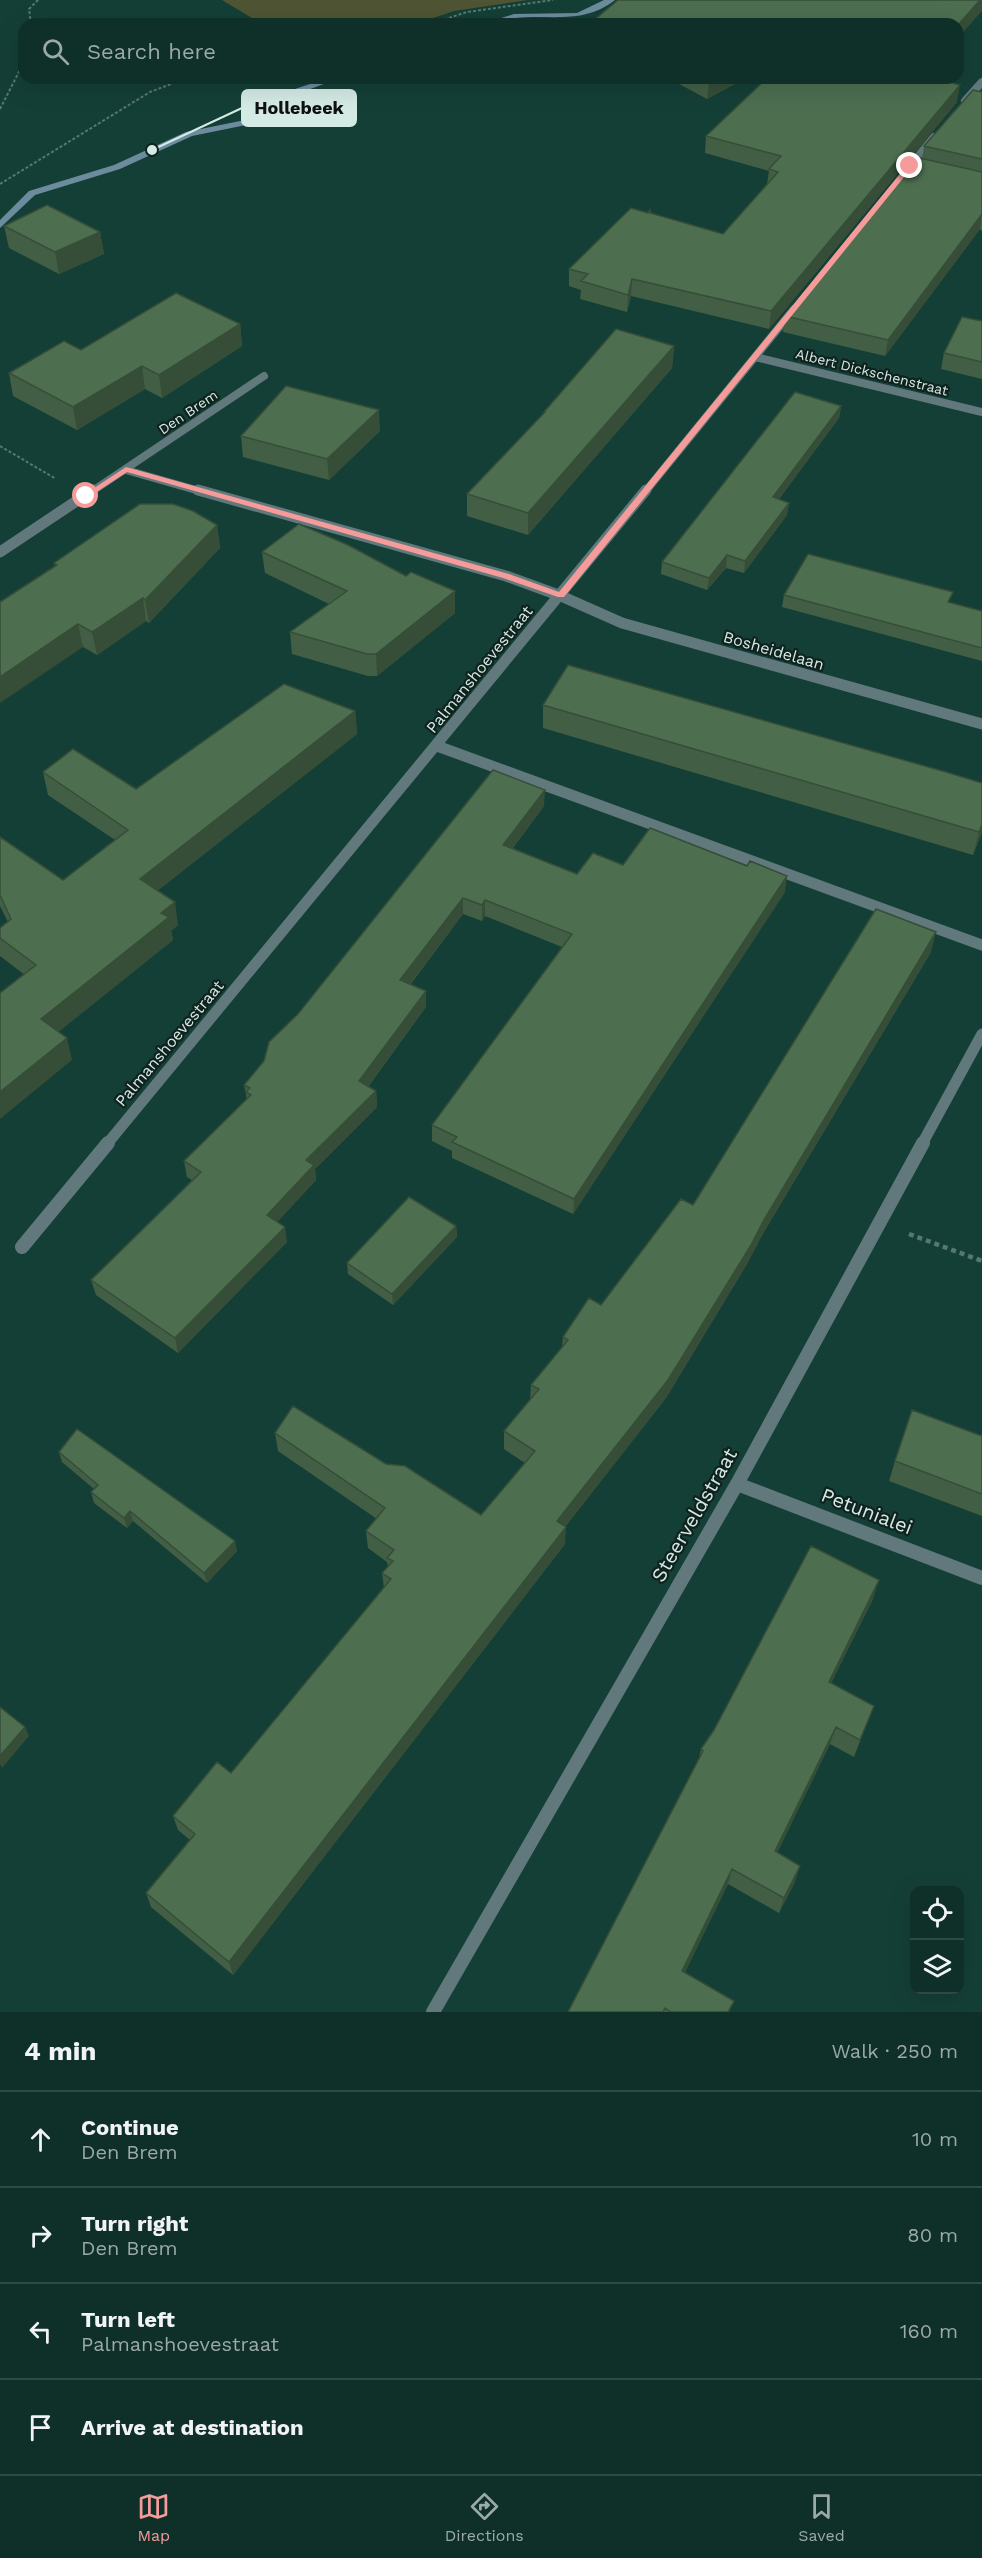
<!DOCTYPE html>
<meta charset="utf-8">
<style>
body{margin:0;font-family:"Work Sans",sans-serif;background:#183731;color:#f1f3f6}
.controls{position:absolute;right:18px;bottom:18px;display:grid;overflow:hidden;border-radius:12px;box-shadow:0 6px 24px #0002}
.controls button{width:54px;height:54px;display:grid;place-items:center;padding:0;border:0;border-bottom:2px solid #2f4a46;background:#0f2f29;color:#f1f3f6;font:30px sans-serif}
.stop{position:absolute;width:18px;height:18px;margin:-14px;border:4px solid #f59b99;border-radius:50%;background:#fff}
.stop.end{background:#f59b99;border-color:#fff;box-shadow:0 2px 6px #0008}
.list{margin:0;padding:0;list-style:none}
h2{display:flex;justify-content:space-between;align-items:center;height:78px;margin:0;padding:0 24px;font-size:26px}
h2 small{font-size:20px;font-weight:400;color:#9ba9a8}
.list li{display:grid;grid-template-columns:39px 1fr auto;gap:18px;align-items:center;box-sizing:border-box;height:96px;padding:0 24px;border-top:2px solid #2f4a46}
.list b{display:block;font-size:22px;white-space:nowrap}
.list p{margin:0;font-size:20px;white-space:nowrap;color:#9ba9a8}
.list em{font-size:20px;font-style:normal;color:#9ba9a8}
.icon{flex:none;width:33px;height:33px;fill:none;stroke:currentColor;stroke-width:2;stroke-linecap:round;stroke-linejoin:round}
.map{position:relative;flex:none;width:982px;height:2012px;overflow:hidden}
.search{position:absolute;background:#0f2f29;box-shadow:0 6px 24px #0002;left:18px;right:18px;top:18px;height:66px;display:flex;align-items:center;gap:15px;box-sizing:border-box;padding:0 21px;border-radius:18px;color:#9ba9a8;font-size:22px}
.sheet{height:462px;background:#0f2f29}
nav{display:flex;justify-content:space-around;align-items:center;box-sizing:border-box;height:84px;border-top:2px solid #2f4a46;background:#0f2f29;font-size:16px;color:#9ba9a8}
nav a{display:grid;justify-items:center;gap:3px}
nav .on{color:#f59b99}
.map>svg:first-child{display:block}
.green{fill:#4f5434}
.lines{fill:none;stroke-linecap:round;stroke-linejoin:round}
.stream{fill:#6c8c9e;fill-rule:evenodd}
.path-far1{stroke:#557972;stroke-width:2;stroke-dasharray:3 2;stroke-linecap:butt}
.path{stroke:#557972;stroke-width:4.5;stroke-dasharray:5 4;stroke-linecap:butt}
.lane{stroke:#61787c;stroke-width:11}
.street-far2{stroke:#61787c;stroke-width:8}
.street-far1{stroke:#61787c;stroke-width:11}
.street{stroke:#61787c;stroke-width:14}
.wall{fill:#425f45}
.shaded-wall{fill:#364e38}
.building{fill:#4d6f50;stroke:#364e38;stroke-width:1.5}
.route{fill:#f59b99}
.labels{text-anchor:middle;stroke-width:4.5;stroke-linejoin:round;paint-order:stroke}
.far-street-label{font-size:14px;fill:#d4eae5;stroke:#10221e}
.street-label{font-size:16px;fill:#d4eae5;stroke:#10221e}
.near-street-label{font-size:20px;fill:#d4eae5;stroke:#10221e}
.leader{fill:none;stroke:#d4eae5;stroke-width:2}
.callout-dot{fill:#d4eae5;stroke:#10221e;stroke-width:2}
.callout{fill:#d4eae5;stroke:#d4eae5;stroke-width:2}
.callout-label{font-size:18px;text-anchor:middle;font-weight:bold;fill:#111}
</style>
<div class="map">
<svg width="982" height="2012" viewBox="0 0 982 2012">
<rect width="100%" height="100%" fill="#143f37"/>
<path class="green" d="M222 0H528L454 11 416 24H262Z"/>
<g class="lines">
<path class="stream" d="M604 0H615C583 25 551 14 515 18 504 20 495 24 483 24L514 14 577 13Z
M328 78H340L286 98 251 124 192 136 120 169 35 195 0 228V220L29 191 114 165 186 132 245 120 280 94Z"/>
<path class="path-far1" d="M31 24 29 9 38 0
M430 24 467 12 553 0
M0 109 24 62
M0 184 150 92 187 78
M0 446 56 479"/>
<path class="path" d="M909 1234 982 1261"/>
<path class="lane" d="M437 746 982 945"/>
<path class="street-far2" d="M965 101 982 82
M907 170 934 137
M755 357 982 412
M126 470 203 492
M91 492 264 376
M645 492 794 309"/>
<path class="street-far1" d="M198 490 506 576 561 596 622 623 982 724
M0 552 93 490
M107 1144 646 490
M922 1144 982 1034"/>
<path class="street" d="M22 1247 108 1143
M737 1484 982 1578
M433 2012 737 1484 923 1143"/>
</g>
<path class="wall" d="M668 78H746L707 99Z
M947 78 946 81 957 102 769 329 631 296 627 312 580 299 581 290 569 286V269L650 210V213L723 234 767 184 769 171 705 153 706 136Z
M982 92V231L980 229 885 356 783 332 785 316 922 159 924 146Z
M4 226 100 232 104 254 59 274 9 248Z
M982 321V379L941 369 944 353Z
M240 324 242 346 162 398 145 389 77 430 13 396 9 373 81 350Z
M674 346 672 368 528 535 467 516V494L544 414V412Z
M841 406 839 418 779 499 789 503 787 515 744 573 726 568 707 590 661 574 662 562Z
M380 431 329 480 243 457 241 436Z
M217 525 220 548 149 623 146 621 97 655 83 647 54 563Z
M262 552 406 576 455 591V613L377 676H368L292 654 290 632 329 604 265 573Z
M784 595 950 603 982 611V661L782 607Z
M543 705 982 783V832L973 855 543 728Z
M355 711 357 734 157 891 178 925 171 931 173 940 58 1032 72 1060 25 975 0 956V928L8 922 0 906V837L63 880 115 840 48 795 43 772 136 789Z
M544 806 513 848 577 874 623 865 785 892 573 1214 452 1158V1151L432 1141V1125L562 947 485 916 482 921 463 914 410 985 426 991V1007L368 1087 376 1091 377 1107 315 1169 316 1180 277 1222 287 1242 178 1353 96 1295 91 1280 192 1180 187 1177 184 1161 247 1100 244 1085Z
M931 952 761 1237 747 1264 666 1398 565 1527V1544L233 1975 151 1907 146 1893 190 1840 178 1830 173 1816 231 1773 384 1588 382 1573 388 1567 387 1562 368 1548 366 1531 377 1519 278 1451 275 1433 386 1464 481 1515 525 1463 504 1449V1431L530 1400 531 1385 562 1347 563 1337 601 1305 693 1205Z
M456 1226 457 1237 393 1305 348 1274 347 1263Z
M982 1436V1516L889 1481 895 1461Z
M59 1452 237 1551 207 1583 133 1521 127 1528 94 1503 91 1492 94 1489 62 1462Z
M873 1599 831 1683 867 1723 854 1757 830 1744 777 1853 795 1882 779 1913 728 1884 685 1972 730 2012H568L699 1758 701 1749Z"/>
<path class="shaded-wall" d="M980 0H982V11L958 38V25Z
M716 78H746L707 99 709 82Z
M938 78H947L946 82 937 79Z
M960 85 957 102 769 329 771 311Z
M982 214 980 229 885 356 888 340Z
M100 232 104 254 59 274 55 252Z
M632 279 631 296 627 312 628 295Z
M240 324 242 346 162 398 159 375Z
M674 346 672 368 528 535V513Z
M142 366 145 389 77 430 73 407Z
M841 406 839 418 771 509 773 497Z
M379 410 380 431 329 480 327 459Z
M789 503 787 515 744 573 745 561Z
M217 525 220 548 149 623 145 600Z
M727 555 726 568 707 590 709 578Z
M455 591V613L377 676 376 654Z
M143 598 146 621 97 655 92 632Z
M78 624 83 647 0 703V677Z
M355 711 357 734 144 901 140 879Z
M545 790 544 806 503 861V845Z
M982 824V832L973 855 979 832Z
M787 876 785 892 573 1214 574 1199Z
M463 898V914L400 997V980Z
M485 900V916L482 921V905Z
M175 902 178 925 171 931 173 940 47 1041 41 1019 161 913Z
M936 932 931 952 761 1237 747 1264 666 1398 556 1538 557 1521 765 1218Z
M426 991V1007L360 1097 359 1081Z
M67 1038 72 1060 0 1119V1092Z
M376 1091 377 1107 315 1169 316 1180 269 1231 267 1215 306 1160Z
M456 1226 457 1237 393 1305 392 1294Z
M285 1227 287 1242 178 1353 175 1338Z
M130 1511 133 1521 127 1528 124 1518Z
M566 1527 565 1544 233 1975 229 1962Z
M235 1541 237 1551 207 1583 204 1573Z
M879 1580 873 1599 823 1699 829 1682Z
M25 1727 29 1736 2 1768 0 1764V1756Z
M836 1727 830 1744 770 1867 775 1851Z
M800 1866 795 1882 779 1913 784 1898Z
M732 1869 728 1884 679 1985 682 1971Z"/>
<path class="building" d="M618 0H980L958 25 818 23 597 24 593 21Z
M701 78H716L709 82Z
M767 78H938L937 79 960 85 771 311 632 279 628 295 581 281 588 274 569 269 631 208 648 213 650 210V213L723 234 778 172 769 169 781 156 706 136Z
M973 90 982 92V159L924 146Z
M915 157 982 172V214L888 340 785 316Z
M47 205 100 232 55 252 4 226Z
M176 293 240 324 159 375 142 366 73 407 9 373 64 341 81 350Z
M962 317 982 321V362L944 353Z
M616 329 674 346 528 513 467 494 545 412H544Z
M286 386 379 410 327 459 241 436Z
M795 392 841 406 773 497 789 503 745 561 727 555 709 578 662 562Z
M140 504H173L193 511 217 525 145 600 143 598 92 632 78 624 0 677V602L57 565 54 563Z
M299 524 348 545 406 576 411 572 455 591 376 654H367L290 632 347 591 262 552Z
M808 554 953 592 948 602 982 611V648L784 595Z
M568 665 946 772 982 783V824L979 832 543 705Z
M284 684 355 711 140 879 175 902 161 913 169 917 41 1019 67 1038 0 1092V993L36 965 0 938V928L11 919 0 895V837L63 880 128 830 43 772 73 749 136 789Z
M493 770 545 790 503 845 577 874 593 853 623 865 650 828 747 866 750 861 787 876 574 1199 452 1142 457 1137 432 1125 572 934 485 900 482 905 463 898 400 980 426 991 359 1081 376 1091 306 1160 314 1165 267 1215 285 1227 175 1338 91 1280 201 1172 184 1161 251 1095 246 1092 250 1088 244 1085 264 1061 269 1042 298 1014Z
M876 909 936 932 765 1218 751 1245 668 1380 557 1521 566 1527 229 1962 146 1893 195 1834 173 1816 217 1762 231 1773 391 1579 382 1573 393 1561 387 1558 394 1550 366 1531 385 1508 275 1433 293 1406 386 1464 405 1466 481 1515 535 1451 504 1431 539 1389 531 1385 568 1340 563 1337 589 1298 601 1305 681 1199 693 1205Z
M409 1197 456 1226 392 1294 347 1263Z
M912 1410 982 1436V1494L895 1461Z
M77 1429 235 1541 204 1573 130 1511 124 1518 91 1492 98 1485 59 1452Z
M811 1546 879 1580 829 1682 874 1706 860 1740 836 1727 775 1851 800 1866 784 1898 732 1869 682 1971 734 2001 728 2012H671L665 2008 663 2012H568L703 1751 701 1749 714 1730Z
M0 1707 25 1727 0 1756Z"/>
<path class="route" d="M907 165 913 166 564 597H558L503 578 127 472 89 497 82 496 126 467 509 574 559 592Z"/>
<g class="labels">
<g class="far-street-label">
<text transform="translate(872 372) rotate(14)" y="5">Albert Dickschenstraat</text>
<text transform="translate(188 412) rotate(-34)" y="5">Den Brem</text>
</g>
<g class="street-label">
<text transform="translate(774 650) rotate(16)" y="6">Bosheidelaan</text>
<text transform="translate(479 669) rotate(-51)" y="6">Palmanshoevestraat</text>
<text transform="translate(169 1043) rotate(-50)" y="6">Palmanshoevestraat</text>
</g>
<g class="near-street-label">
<text transform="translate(867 1511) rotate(21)" y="7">Petunialei</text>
<text transform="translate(694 1515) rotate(-60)" y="7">Steerveldstraat</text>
</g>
</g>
<path class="leader" d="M152 150L242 108"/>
<circle class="callout-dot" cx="152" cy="150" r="6"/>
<rect class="callout" x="242" y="90" width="114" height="36" rx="6"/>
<g class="callout-label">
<text x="299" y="114">Hollebeek</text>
</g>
</svg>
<div class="controls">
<button><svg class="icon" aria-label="locate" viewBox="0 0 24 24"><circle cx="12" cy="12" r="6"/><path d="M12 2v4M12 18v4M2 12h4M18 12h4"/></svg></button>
<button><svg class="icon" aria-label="layers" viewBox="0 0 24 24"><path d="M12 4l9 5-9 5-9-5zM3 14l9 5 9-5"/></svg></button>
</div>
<div class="stop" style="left:86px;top:496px"></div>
<div class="stop end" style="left:910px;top:166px"></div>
<div class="search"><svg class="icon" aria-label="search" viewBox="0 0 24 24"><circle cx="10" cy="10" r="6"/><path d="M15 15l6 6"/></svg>Search here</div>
</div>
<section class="sheet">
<h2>4 min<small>Walk · 250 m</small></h2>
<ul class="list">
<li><svg class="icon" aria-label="ahead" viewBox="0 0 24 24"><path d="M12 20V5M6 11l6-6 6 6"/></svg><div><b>Continue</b><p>Den Brem</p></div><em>10 m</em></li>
<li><svg class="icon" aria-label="right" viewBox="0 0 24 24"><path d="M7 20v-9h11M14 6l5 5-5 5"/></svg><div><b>Turn right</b><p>Den Brem</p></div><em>80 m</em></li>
<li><svg class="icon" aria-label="left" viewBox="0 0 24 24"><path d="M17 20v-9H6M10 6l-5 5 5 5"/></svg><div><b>Turn left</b><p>Palmanshoevestraat</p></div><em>160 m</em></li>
<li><svg class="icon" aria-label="arrive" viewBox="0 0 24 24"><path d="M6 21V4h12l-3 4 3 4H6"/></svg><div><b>Arrive at destination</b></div></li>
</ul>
</section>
<nav>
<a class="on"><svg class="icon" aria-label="map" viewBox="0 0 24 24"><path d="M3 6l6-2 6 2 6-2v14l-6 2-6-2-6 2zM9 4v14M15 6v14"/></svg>Map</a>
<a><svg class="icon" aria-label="directions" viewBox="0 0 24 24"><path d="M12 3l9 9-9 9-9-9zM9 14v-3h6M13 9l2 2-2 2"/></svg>Directions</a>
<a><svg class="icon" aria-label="saved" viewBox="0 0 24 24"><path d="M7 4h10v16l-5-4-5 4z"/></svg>Saved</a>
</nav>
